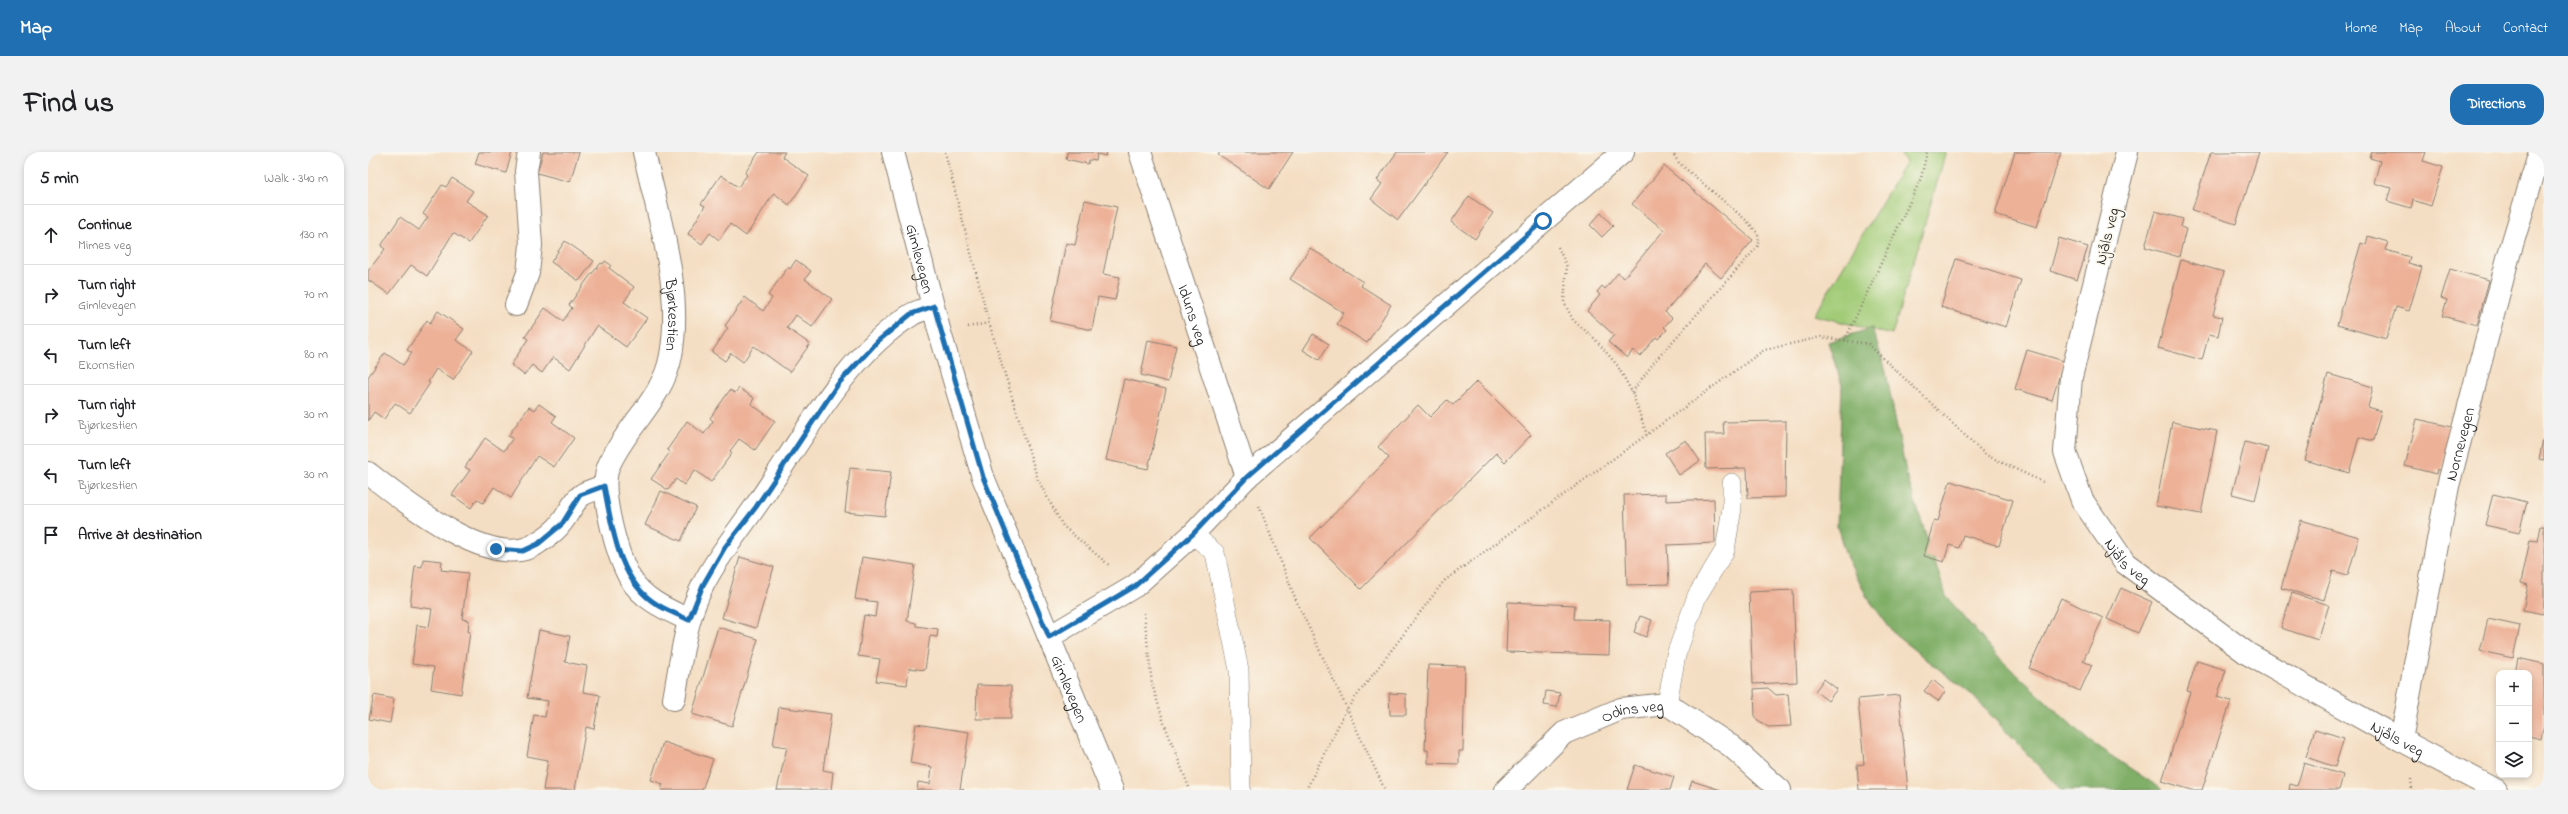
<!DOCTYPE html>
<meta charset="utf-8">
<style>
body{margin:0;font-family:"Indie Flower",sans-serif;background:#f2f2f2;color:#202124}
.controls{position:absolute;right:12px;bottom:12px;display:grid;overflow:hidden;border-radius:8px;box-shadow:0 2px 6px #0003}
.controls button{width:36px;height:36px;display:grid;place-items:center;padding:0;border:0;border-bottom:1px solid #e0e0e0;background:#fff;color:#202124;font:20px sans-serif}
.stop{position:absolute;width:12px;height:12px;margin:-9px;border:3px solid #1f6fb2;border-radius:50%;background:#fff}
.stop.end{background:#1f6fb2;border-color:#fff;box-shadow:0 1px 4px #0008}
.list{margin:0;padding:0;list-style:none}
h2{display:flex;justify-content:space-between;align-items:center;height:52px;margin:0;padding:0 16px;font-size:17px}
h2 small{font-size:13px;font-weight:400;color:#757577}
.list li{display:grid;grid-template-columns:26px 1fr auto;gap:12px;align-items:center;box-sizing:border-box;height:60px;padding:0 16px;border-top:1px solid #e0e0e0}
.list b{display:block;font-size:15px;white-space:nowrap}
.list p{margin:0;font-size:13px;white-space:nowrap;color:#757577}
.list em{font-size:13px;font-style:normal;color:#757577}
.icon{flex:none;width:22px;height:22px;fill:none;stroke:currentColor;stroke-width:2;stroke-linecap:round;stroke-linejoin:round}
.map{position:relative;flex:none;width:2176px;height:638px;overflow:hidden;border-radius:16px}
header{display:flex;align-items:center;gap:24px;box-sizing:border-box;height:56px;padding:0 20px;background:#1f6fb2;color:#fff}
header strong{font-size:19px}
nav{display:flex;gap:22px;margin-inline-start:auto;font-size:14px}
.intro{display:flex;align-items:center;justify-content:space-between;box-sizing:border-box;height:96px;padding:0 24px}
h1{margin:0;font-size:28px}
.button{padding:10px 18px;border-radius:16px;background:#1f6fb2;color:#fff;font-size:14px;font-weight:700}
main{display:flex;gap:24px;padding:0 24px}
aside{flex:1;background:#fff;border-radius:16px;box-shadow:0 2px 6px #0003}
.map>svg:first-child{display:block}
.green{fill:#a1cb77;stroke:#5e744a}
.forest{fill:#80af68;stroke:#4e6642}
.building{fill:#edb197}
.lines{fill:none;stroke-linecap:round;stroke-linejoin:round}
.lane-casing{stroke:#887d70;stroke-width:20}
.street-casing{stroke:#887d70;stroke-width:24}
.secondary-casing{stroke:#887d70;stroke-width:24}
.path{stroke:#887d70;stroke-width:2.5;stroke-dasharray:1 3;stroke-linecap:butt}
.lane{stroke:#fff;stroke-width:19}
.street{stroke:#fff;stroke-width:22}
.secondary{stroke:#fff;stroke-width:22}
.route{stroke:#1f6fb2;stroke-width:5}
.labels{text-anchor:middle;stroke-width:3.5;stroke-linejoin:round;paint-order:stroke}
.street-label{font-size:16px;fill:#1c1c1c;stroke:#fbf7ec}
</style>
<header>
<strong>Map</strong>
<nav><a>Home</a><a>Map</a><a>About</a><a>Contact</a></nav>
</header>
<div class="intro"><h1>Find us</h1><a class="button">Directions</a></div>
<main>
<aside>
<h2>5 min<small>Walk · 340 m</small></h2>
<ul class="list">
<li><svg class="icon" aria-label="ahead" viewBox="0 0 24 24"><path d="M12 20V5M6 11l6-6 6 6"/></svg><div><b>Continue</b><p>Mimes veg</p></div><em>130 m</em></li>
<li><svg class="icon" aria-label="right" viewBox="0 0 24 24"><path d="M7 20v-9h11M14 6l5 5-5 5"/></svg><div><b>Turn right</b><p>Gimlevegen</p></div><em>70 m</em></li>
<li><svg class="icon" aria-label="left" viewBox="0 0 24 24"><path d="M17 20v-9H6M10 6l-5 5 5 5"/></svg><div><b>Turn left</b><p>Ekornstien</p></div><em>80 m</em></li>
<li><svg class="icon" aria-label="right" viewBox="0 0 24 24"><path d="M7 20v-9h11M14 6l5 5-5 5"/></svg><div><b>Turn right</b><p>Bjørkestien</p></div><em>30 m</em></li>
<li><svg class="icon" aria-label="left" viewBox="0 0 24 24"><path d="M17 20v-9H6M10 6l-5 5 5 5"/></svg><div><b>Turn left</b><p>Bjørkestien</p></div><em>30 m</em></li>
<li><svg class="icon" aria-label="arrive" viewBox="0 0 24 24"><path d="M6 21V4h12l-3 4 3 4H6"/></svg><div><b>Arrive at destination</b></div></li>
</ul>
</aside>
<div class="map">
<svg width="2176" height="638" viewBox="0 0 2176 638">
<rect width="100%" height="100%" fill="#fbf7ec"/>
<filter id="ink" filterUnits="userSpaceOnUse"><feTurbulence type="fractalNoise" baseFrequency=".025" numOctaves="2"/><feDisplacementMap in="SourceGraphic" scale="8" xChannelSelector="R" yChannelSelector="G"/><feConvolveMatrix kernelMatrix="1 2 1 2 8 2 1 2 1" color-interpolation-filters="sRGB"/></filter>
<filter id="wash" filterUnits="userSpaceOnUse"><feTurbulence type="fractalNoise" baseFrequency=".012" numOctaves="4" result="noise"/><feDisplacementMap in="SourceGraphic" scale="16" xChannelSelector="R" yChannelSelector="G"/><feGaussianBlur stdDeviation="0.9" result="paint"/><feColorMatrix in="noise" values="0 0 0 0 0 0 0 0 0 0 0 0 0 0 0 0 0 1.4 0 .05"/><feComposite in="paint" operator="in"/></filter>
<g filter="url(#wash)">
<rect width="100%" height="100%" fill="#f4dec3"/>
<path class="green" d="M1531 0H1578L1524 183 1446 163 1538 10Z"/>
<path class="forest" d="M1504 176 1517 216 1539 325 1578 444 1630 505 1721 589 1795 638H1693L1603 542 1527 483 1499 445 1478 404 1469 374 1474 233 1460 190Z"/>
<g id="blocks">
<path class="building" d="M111 0H144L138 21 107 12Z
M175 0H211L202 30 169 21Z
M391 0H417L414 5 441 24 421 53 406 41 378 84 362 72 351 88 342 81 334 92 320 82 337 54 333 52 353 23 370 35 379 23 377 21Z
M699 0H739L738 4 729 2 728 9 721 8 720 12 698 7Z
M852 0H925L901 37 850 3Z
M1029 0H1080L1030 68 1003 47 1014 32 1009 28Z
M1647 0H1693L1669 75 1627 62Z
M1843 0H1891L1868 72 1824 58Z
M2004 0H2058L2055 9 2075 15 2063 54 2045 48 2043 56 2019 49 2023 36 2006 31 2012 9 2002 6Z
M1296 14 1385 88 1353 126 1337 112 1297 160 1304 166 1296 175 1299 178 1290 187 1288 185 1272 204 1265 198 1259 206 1240 190 1246 183 1219 159 1232 143 1229 140 1234 134 1237 137 1250 121 1256 126 1296 78 1264 52Z
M84 26 105 39 98 49 120 63 101 91 85 81 59 124 43 113 21 142 0 128V119L17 97 13 94 32 65 51 78 60 65 55 62 74 33 78 35Z
M1101 44 1125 61 1107 87 1083 70Z
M717 48 749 55 735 122 752 125 747 148 730 145 724 178 682 169 698 91 707 93Z
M1787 59 1815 67 1813 75 1818 77 1811 105 1777 95Z
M1233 61 1245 74 1234 85 1222 73Z
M2000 84 2020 90 2017 98 2042 105 2040 111 2054 115 2041 159 2028 155 2018 187 1969 173 1993 91 1998 93Z
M1691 86 1720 95 1709 128 1682 119Z
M197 89 226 109 211 129 183 110Z
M942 96 995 130 993 134 1023 153 999 191 969 172 976 161 922 127Z
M1588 107 1653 128 1638 175 1573 155Z
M428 108 443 119 437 127 464 147 444 175 428 163 419 176 442 192 422 220 386 194 375 210 363 201 357 209 344 200 360 176 357 174 377 145 395 159 404 146 400 143 420 115 422 117Z
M1813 108 1856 120 1845 163 1854 165 1850 184 1841 182 1834 208 1790 196Z
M237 109 243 113 241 116 266 135 256 150 279 166 258 195 229 174 202 217 185 205 174 221 164 213 156 223 143 213 160 187 157 185 177 156 195 169 204 156 201 153 221 125 233 111 235 112Z
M2082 117 2121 128 2109 173 2074 164 2079 148 2073 146Z
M70 159 96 177 88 188 105 199 85 228 68 217 60 230 62 231 42 261 27 251 16 267 6 260 0 269V225L17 201 35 213 44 201 39 198 59 168 62 171Z
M945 182 961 192 951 208 935 198Z
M780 188 808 194 800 230 773 223Z
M1659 198 1696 209 1684 248 1647 237Z
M1960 222 2005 235 2000 255 2013 259 2005 289 1991 285 1981 321 1937 308Z
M756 227 798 237 780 317 738 308Z
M1109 229 1163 283 1137 310 1128 301 993 437 942 386 1021 306 1010 295 1050 253 1062 265 1079 248 1085 253Z
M371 236 386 246 383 252 407 269 387 298 371 287 362 299 364 301 343 330 327 318 316 333 308 327 300 338 283 327 302 300 299 298 319 269 336 282 345 269 342 266 362 238 367 241Z
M171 252 188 264 184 270 206 286 186 315 169 304 143 346 126 335 115 351 109 347 103 356 84 343 102 318 97 315 117 286 136 299 145 286 140 284 161 255 166 258Z
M2049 267 2084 275 2073 319 2069 317 2068 322 2037 314Z
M1418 269 1417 345 1380 346 1379 316 1338 317 1337 282H1356L1355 270Z
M1804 270 1849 279 1833 362 1788 354Z
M2175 287H2176V308L2171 307Z
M1318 288 1332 309 1311 323 1297 301Z
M1877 290 1900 296 1887 348 1864 342Z
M482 316 523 320 517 364 477 360Z
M1582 329 1645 348 1631 394 1595 383 1591 396 1581 393 1576 410 1556 404 1566 368 1570 369Z
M293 339 328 355 313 389 277 373Z
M1298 342V349L1346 347 1347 391 1299 393 1301 432 1259 433 1256 343Z
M2125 342 2159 350 2151 381 2117 373Z
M1933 368 1991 385 1980 423 1965 419 1956 448 1913 436Z
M2173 374H2176V462L2155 458 2160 433 2153 431 2162 388 2170 389Z
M372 405 406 415 388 476 354 466Z
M494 405 547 413 539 469 548 471V474L570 477 569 485 562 484 557 518 541 516 539 533 508 529 512 507 490 504 496 463 507 465 509 450 487 447Z
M55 407 74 409 73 418 100 421 94 467 101 468 100 480H102L93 542 63 537 66 515 44 512 49 473 61 475 64 457 42 454 47 414 54 415Z
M1753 436 1784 450 1770 481 1739 467Z
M1425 438 1429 530 1385 532 1381 440Z
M1924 441 1961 453 1950 488 1913 476Z
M1693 446 1735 466 1715 509 1724 513 1712 539 1661 516Z
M1140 450 1207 453 1206 467 1242 468 1241 503 1138 500Z
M1272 464 1284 468 1278 485 1266 480Z
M2120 467 2152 474 2145 506 2112 499Z
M350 475 390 487 364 574 324 562Z
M171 478 202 484 197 510 219 514 215 540 232 543 226 577 218 575 207 638H175L180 608 159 604 166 563 177 565 180 549 159 546Z
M2150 506 2176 512V573L2173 587 2161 584V521H2147Z
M1829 509 1858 518 1849 545 1863 549 1834 638H1824L1794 629 1822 540 1819 539Z
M1060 513 1097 514 1095 599H1091V612L1060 611V598H1057Z
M1456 527 1469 537 1460 549 1447 539Z
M1565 528 1578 539 1570 549 1556 539Z
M609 533 643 534V567H608Z
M1400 536 1408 543 1420 542 1423 574 1400 575 1387 566 1386 537Z
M1178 539 1192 541 1189 555 1176 553Z
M1021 541 1038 542V563H1022Z
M6 543 26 547 22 571 1 567Z
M1531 543 1540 638H1491L1489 613 1496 612 1490 547Z
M411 555 463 562 455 618 465 620 463 638H409L419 595 405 593Z
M548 572 601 580 592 637 596 638H549L550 630 562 632 564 615 542 611Z
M1947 577 1976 586 1967 615 1938 605Z
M295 590 345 607 334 638H293L295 632 283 628Z
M1936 611 1975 623 1971 638H1921L1922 632 1929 634Z
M1267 613 1306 625 1302 638H1259Z
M1324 629 1353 638H1321Z"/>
</g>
</g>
<g filter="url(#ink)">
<use href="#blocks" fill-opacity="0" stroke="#887d70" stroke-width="1"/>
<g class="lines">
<defs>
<path id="lane" d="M825 382 847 401 871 518 873 638
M1299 552 1308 503 1329 444 1357 398 1364 356V331"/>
<g id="street">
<path id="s1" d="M276 0C290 65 315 136 303 203 296 246 258 274 241 313 230 337 249 403 262 426 275 448 300 458 321 468"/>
<path id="s2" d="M772 0 879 325"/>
<path id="s3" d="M1759 0 1703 225 1697 300 1714 348 1757 411 1880 502 2033 588 2128 638"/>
<path d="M148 153 160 121 163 93 158 19 161 0"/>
<path d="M0 321C34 348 128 424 171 390 179 385 189 378 194 370 200 363 206 348 214 343 220 339 229 337 236 334"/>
<path d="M681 485 767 434 825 382 879 325 1255 0"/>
<path d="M306 547C313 509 317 468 335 433 349 405 369 381 387 355 432 292 476 204 543 163 549 159 558 157 565 155"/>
<path id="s4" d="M2033 588 2080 334 2140 106 2172 0"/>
<path id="s5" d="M1138 638 1196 581 1253 557 1299 552 1363 594 1412 638"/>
</g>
<g id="secondary">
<path id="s6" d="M525 0 572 181 615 325 744 638"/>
</g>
</defs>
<use href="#lane" class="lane-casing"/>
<use href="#street" class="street-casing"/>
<use href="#secondary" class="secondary-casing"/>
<path class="path" d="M577 0 621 171 670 328 695 374 742 414
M1190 95 1199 115 1196 150 1205 168 1227 187 1249 213 1264 240 1279 283
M600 175 621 171
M1477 188 1553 26 1559 0
M1264 240 1287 209 1391 93 1390 82 1379 69 1311 11 1304 0
M891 354 928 448 1017 638
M776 461 784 532 796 571 822 638
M2043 627 2044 638
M938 638 978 558 1076 429 1396 198 1453 185 1500 192 1618 303 1677 331"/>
<use href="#lane" class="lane"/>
<use href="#street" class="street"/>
<use href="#secondary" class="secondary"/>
</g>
</g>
<g class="lines" filter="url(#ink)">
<path class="route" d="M128 397 155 399 170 392 194 372 212 343 236 334C244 374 250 430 290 453 300 459 311 463 321 468L335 433 357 395 388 355 470 232 510 189 543 162 566 154 615 325 681 485 767 434 825 382 879 325 1175 69"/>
</g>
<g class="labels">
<g class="street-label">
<text transform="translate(1738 84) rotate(-76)" y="6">Njåls veg</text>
<text dy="6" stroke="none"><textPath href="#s6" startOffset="110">Gimlevegen</textPath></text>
<text dy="6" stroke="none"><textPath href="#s1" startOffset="166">Bjørkestien</textPath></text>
<text dy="6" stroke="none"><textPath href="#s2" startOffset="171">Iduns veg</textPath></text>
<text dy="6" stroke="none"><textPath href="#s4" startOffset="302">Nornevegen</textPath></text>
<text dy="6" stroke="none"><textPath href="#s3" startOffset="435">Njåls veg</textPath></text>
<text dy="6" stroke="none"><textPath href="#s6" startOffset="566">Gimlevegen</textPath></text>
<text dy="6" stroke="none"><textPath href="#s5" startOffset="154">Odins veg</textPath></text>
<text dy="6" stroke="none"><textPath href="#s3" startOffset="759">Njåls veg</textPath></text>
</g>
</g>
</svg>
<div class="controls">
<button>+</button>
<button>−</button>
<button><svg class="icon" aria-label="layers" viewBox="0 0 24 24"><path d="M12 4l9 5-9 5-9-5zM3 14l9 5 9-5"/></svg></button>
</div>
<div class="stop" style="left:1175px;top:69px"></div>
<div class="stop end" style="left:128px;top:397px"></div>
</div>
</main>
